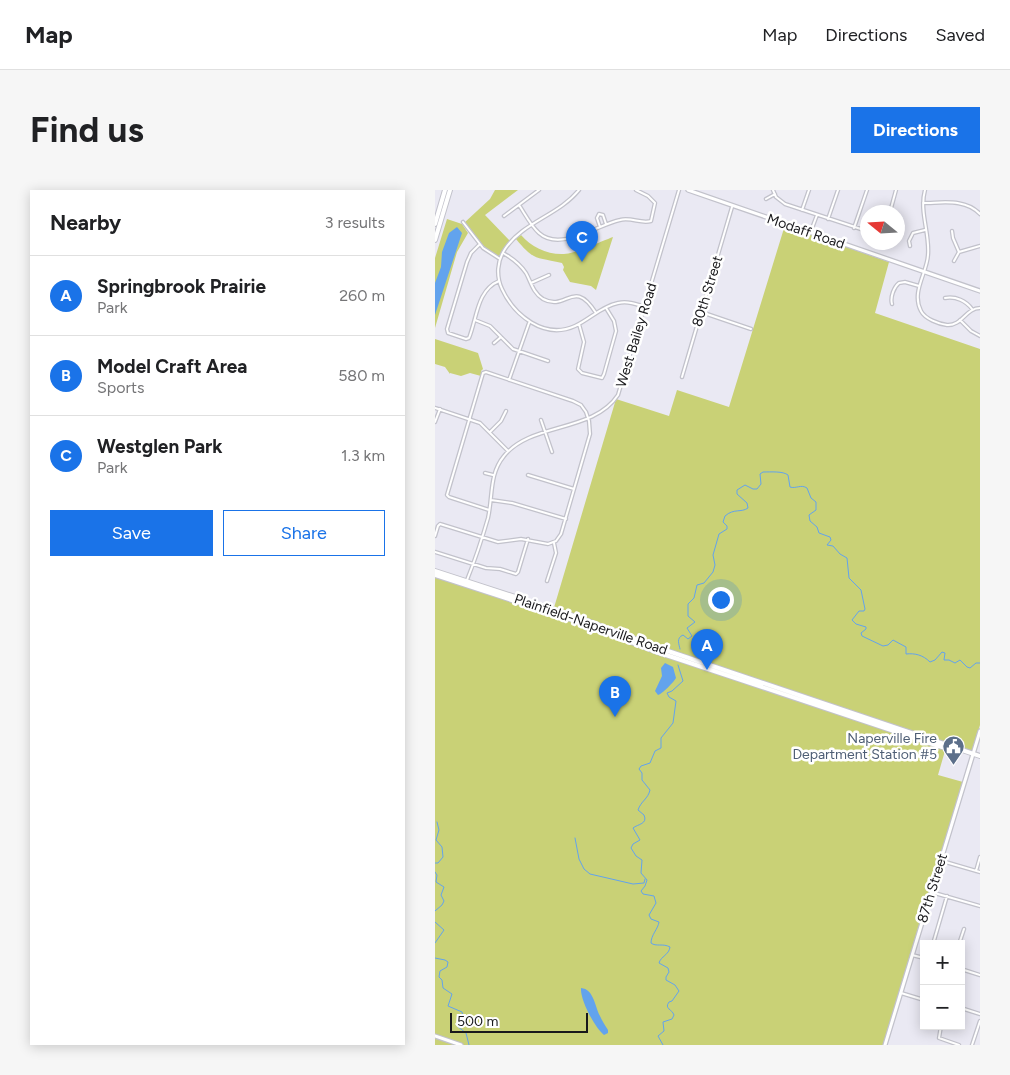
<!DOCTYPE html>
<meta charset="utf-8">
<style>
body{margin:0;font-family:Figtree,sans-serif;background:#f6f6f6;color:#202124}
.controls{position:absolute;right:15px;bottom:15px;display:grid;overflow:hidden;border-radius:0px;box-shadow:0 2px 12px #0003}
.controls button{width:45px;height:45px;display:grid;place-items:center;padding:0;border:0;border-bottom:1px solid #e0e0e0;background:#fff;color:#202124;font:25px sans-serif}
.compass{position:absolute;left:425px;top:15px;width:45px;height:45px;border-radius:50%;background:#fff;box-shadow:0 2px 12px #0003;rotate:288deg}
.scale{position:absolute;left:15px;bottom:12px;width:138px;box-sizing:border-box;padding-left:5px;border:2px solid #18181b;border-top:0;font-size:14px;line-height:18px;white-space:nowrap;color:#18181b;-webkit-text-stroke:4px #fff;paint-order:stroke}
.you{position:absolute;left:285px;top:409px;width:18px;height:18px;margin:-12px;border:4px solid #fff;border-radius:50%;background:#1a73e8;box-shadow:0 0 0 8px #1a73e833}
.badge{display:grid;place-items:center;width:32px;height:32px;border-radius:50%;background:#1a73e8;color:#fff;font-size:16px;font-weight:700}
.pin{position:absolute;translate:-50% -41px;filter:drop-shadow(0 1px 2px #0008)}
.pin::after{content:'';position:absolute;top:26px;width:18px;height:15px;background:inherit;clip-path:polygon(0 0,100% 0,50% 100%)}
.list{margin:0;padding:0;list-style:none}
h2{display:flex;justify-content:space-between;align-items:center;height:65px;margin:0;padding:0 20px;font-size:21px}
h2 small{font-size:16px;font-weight:400;color:#757577}
.list li{display:grid;grid-template-columns:32px 1fr auto;gap:15px;align-items:center;box-sizing:border-box;height:80px;padding:0 20px;border-top:1px solid #e0e0e0}
.list b{display:block;font-size:19px;white-space:nowrap}
.list p{margin:0;font-size:16px;white-space:nowrap;color:#757577}
.list em{font-size:16px;font-style:normal;color:#757577}
.actions{display:flex;gap:10px;padding:15px 20px}
.actions a{flex:1;padding:11px 0;border:1px solid #1a73e8;border-radius:0px;text-align:center;font-size:18px;color:#1a73e8}
.actions .main{background:#1a73e8;color:#fff}
.map{position:relative;flex:none;width:545px;height:855px;overflow:hidden;border-radius:0px}
header{display:flex;align-items:center;gap:30px;box-sizing:border-box;height:70px;padding:0 25px;background:#fff;border-bottom:1px solid #e0e0e0}
header strong{font-size:24px}
nav{display:flex;gap:28px;margin-inline-start:auto;font-size:18px}
.intro{display:flex;align-items:center;justify-content:space-between;box-sizing:border-box;height:120px;padding:0 30px}
h1{margin:0;font-size:35px}
.button{padding:12px 22px;border-radius:0px;background:#1a73e8;color:#fff;font-size:18px;font-weight:700}
main{display:flex;gap:30px;padding:0 30px}
aside{flex:1;background:#fff;border-radius:0px;box-shadow:0 2px 12px #0003}
.map>svg:first-child{display:block}
.green{fill:#c9d176}
.water{fill:#62a3ed}
.lines{fill:none;stroke-linecap:round;stroke-linejoin:round}
.stream{stroke:#62a3ed;stroke-width:1}
.minor-casing{stroke:#c2c2cb;stroke-width:4.5}
.tertiary-casing{stroke:#c2c2cb;stroke-width:5.5}
.secondary-casing{stroke:#c2c2cb;stroke-width:6}
.minor{stroke:#fff;stroke-width:2}
.tertiary{stroke:#fff;stroke-width:3}
.secondary{stroke:#fff;stroke-width:4}
.labels{text-anchor:middle;stroke-width:5;stroke-linejoin:round;paint-order:stroke}
.street-label{font-size:14px;fill:#18181b;stroke:#fff}
.service-label{font-size:14px;fill:#4e5e75;stroke:#fff;text-anchor:end}
</style>
<header>
<strong>Map</strong>
<nav><a>Map</a><a>Directions</a><a>Saved</a></nav>
</header>
<div class="intro"><h1>Find us</h1><a class="button">Directions</a></div>
<main>
<aside>
<h2>Nearby<small>3 results</small></h2>
<ul class="list">
<li><span class="badge">A</span><div><b>Springbrook Prairie</b><p>Park</p></div><em>260 m</em></li>
<li><span class="badge">B</span><div><b>Model Craft Area</b><p>Sports</p></div><em>580 m</em></li>
<li><span class="badge">C</span><div><b>Westglen Park</b><p>Park</p></div><em>1.3 km</em></li>
</ul>
<div class="actions"><a class="main">Save</a><a>Share</a></div>
</aside>
<div class="map">
<svg width="545" height="855" viewBox="0 0 545 855">
<rect width="100%" height="100%" fill="#eae9f3"/>
<path class="green" d="M60 0H83L50 25 75 51 64 67 53 61 29 33 55 9Z
M12 29 27 34 33 43 22 62 0 138V68Z
M350 35 454 72 440 123 545 159V535L537 561 512 554 503 585 528 592 449 855H0V386L36 394 118 421 181 209 234 226 242 200 294 217Z
M86 45C96 57 113 65 129 64 139 64 167 51 178 47L161 100 156 96 135 92 128 80 129 77 127 73C101 67 99 71 81 49Z
M0 149 43 163 48 179 46 181V186L35 183 26 186 15 183V184L10 177 0 174Z"/>
<path class="water" d="M22 37 27 43 0 125V93L6 77 7 62 14 43Z
M230 473 238 477 241 488C239 492 227 504 223 505L220 501 227 486 226 478Z
M146 798C159 799 160 817 165 826 167 831 170 835 173 840V843L169 845C160 838 145 810 146 798Z"/>
<g class="lines">
<path class="stream" d="M245 459C244 454 241 448 248 445L253 449 257 446 252 438 260 432 253 426V414L259 408 262 395 269 393 278 382 280 375 278 365 284 344 292 339V336L288 332 290 326C299 318 306 323 313 318L312 313 302 304V300L310 295 318 299H322L326 294 325 284 328 282C336 282 348 281 353 285L355 297C361 299 366 294 372 298L376 308 381 312V320L374 325 375 331 382 337 384 343 395 347 396 350 392 355 398 356 405 364 412 368 414 388 426 400 430 419 429 421H424L417 430 421 434 431 437V439L426 443 427 446 448 456 453 455 458 450 471 457V464C480 463 488 465 495 472L500 470 507 462 510 463 509 470H514L520 473 525 470 532 477 535 478 541 473H545
M140 648 144 669 149 679 155 684 198 694 209 693 210 689
M0 673H3L8 667 7 657 1 650 4 640 2 632
M0 682 2 685 1 692 9 697 6 705 9 711 7 715 0 721
M0 732 9 740 0 753
M0 768 10 770 13 772 12 777 5 781 4 787 7 790 8 798 17 804 13 816 27 822 28 826 22 836 31 843 34 855
M228 855 223 846 229 841 228 832 237 829 239 825C237 819 229 819 234 812L237 811 244 801 240 795 231 790V787L234 782 233 778 224 773C226 766 234 765 235 757 228 753 221 757 216 753 216 745 223 739 224 732L216 729 214 725 221 713 219 706 208 704 206 701 210 696 212 690 206 683 207 670 201 666 196 658 198 654 205 650 198 638C203 634 213 634 209 625L203 620C206 611 213 609 215 600L207 590V583L204 579 206 576 215 573 220 561 226 558V548L238 533 241 511 234 507 232 503 237 501 248 491 243 475"/>
<defs>
<path id="minor" d="M144 0C124 25 88 32 70 59 62 71 61 86 67 99 79 125 109 150 140 136 155 129 167 116 183 113 193 111 201 114 210 117
M338 0 341 7 350 14 432 41
M490 0C484 22 495 43 493 65 492 83 476 102 486 121 490 129 504 134 512 135 527 136 531 118 545 118
M331 9 340 4
M488 13C507 13 530 8 545 24
M84 15C90 24 96 36 104 43 125 62 162 35 185 30 196 27 206 34 216 31L220 13 213 6 201 0
M367 20 374 0
M455 22 461 0
M69 26 104 0
M393 29 403 0
M28 32 48 58 65 69
M165 37 162 28 164 24 168 25 171 34
M419 38 432 0
M376 41 382 25
M517 41 518 48 524 62
M44 55 36 63 32 72 12 139 13 143 31 149 34 148C42 128 42 100 64 91
M475 56 474 51 478 43 490 40
M68 63C77 68 85 74 91 83 96 92 98 103 108 109 132 122 138 87 161 123
M519 71 524 62 545 56
M96 93 114 85
M510 108C521 106 531 111 537 119
M457 114C455 107 459 97 464 93L470 92 484 96
M266 122 316 139
M40 130 55 136 78 159 113 171
M525 130 536 141 545 146
M144 134 149 152 143 179 147 183 167 188 169 184 181 141 179 131 171 118
M59 153 66 147
M247 187 297 17
M74 190 94 133
M0 218 45 233 73 261
M106 230 117 262
M0 232 5 219
M55 242 66 231 71 221
M50 283 58 285
M93 285 139 299
M56 310 77 313 131 329
M0 346 3 336 5 334 63 352 86 349 113 354 121 351 126 344 155 244 154 231 151 222 146 215 138 211 51 182 48 183 12 305 14 307 54 320
M0 362 51 378 65 379 81 384 83 382 93 349
M32 390C40 370 47 349 53 328 58 306 54 284 69 266 96 232 158 243 183 205L244 0
M112 391 121 363 119 353
M507 671 545 682
M541 681 545 667
M496 702 545 716
M498 754 512 706
M524 754 529 739
M477 765 489 768
M526 779 545 785
M466 803 489 810
M526 818 545 824
M506 836 504 848 524 855
M537 855 545 831"/>
<path id="tertiary" d="M253 0 545 101
M0 846 26 855
M450 855 545 541"/>
<path id="secondary" d="M0 34 10 0
M0 50 15 0
M0 381 142 427 224 458 545 566
M0 385 141 431 222 462 507 557 510 556"/>
</defs>
<use href="#minor" class="minor-casing"/>
<use href="#tertiary" class="tertiary-casing"/>
<use href="#secondary" class="secondary-casing"/>
<use href="#minor" class="minor"/>
<use href="#tertiary" class="tertiary"/>
<use href="#secondary" class="secondary"/>
</g>
<defs>
<symbol id="civic-pin" viewBox="-11 -11 22 30"><path d="M0 17L-7.5 6A9.5 9.5 0 1 1 7.5 6Z" fill="#5c6f8a" stroke="#fff"/><path d="M-.6-6.5H3V-4.5H.6V-3L4-1V1h2V6H-6V1h2V-1L-.6-3ZM-1.2 2.5V6h2.4V2.5Z" fill="#fff"/></symbol>
</defs>
<g fill-rule="evenodd">
<use href="#civic-pin" x="506" y="544" width="25" height="34"/>
</g>
<g class="labels">
<g class="street-label">
<text transform="translate(371 41) rotate(19)" y="5">Modaff Road</text>
<text transform="translate(272 101) rotate(-73)" y="5">80th Street</text>
<text transform="translate(201 145) rotate(-73)" y="5">West Bailey Road</text>
<text transform="translate(156 434) rotate(19)" y="5">Plainfield-Naperville Road</text>
<text transform="translate(497 698) rotate(-73)" y="5">87th Street</text>
</g>
<g class="service-label">
<text x="502" y="553">Naperville Fire<tspan x="502" dy="16">Department Station #5</tspan></text>
</g>
</g>
</svg>
<div class="controls">
<button>+</button>
<button>−</button>
</div>
<svg class="compass" viewBox="-18 -18 36 36"><path d="M0-13l5 13h-10z" fill="#e53935"/><path d="M0 13l5-13h-10z" fill="#757577"/></svg>
<div class="scale">500 m</div>
<div class="you"></div>
<div class="pin badge" style="left:272px;top:480px">A</div>
<div class="pin badge" style="left:180px;top:527px">B</div>
<div class="pin badge" style="left:147px;top:72px">C</div>
</div>
</main>
